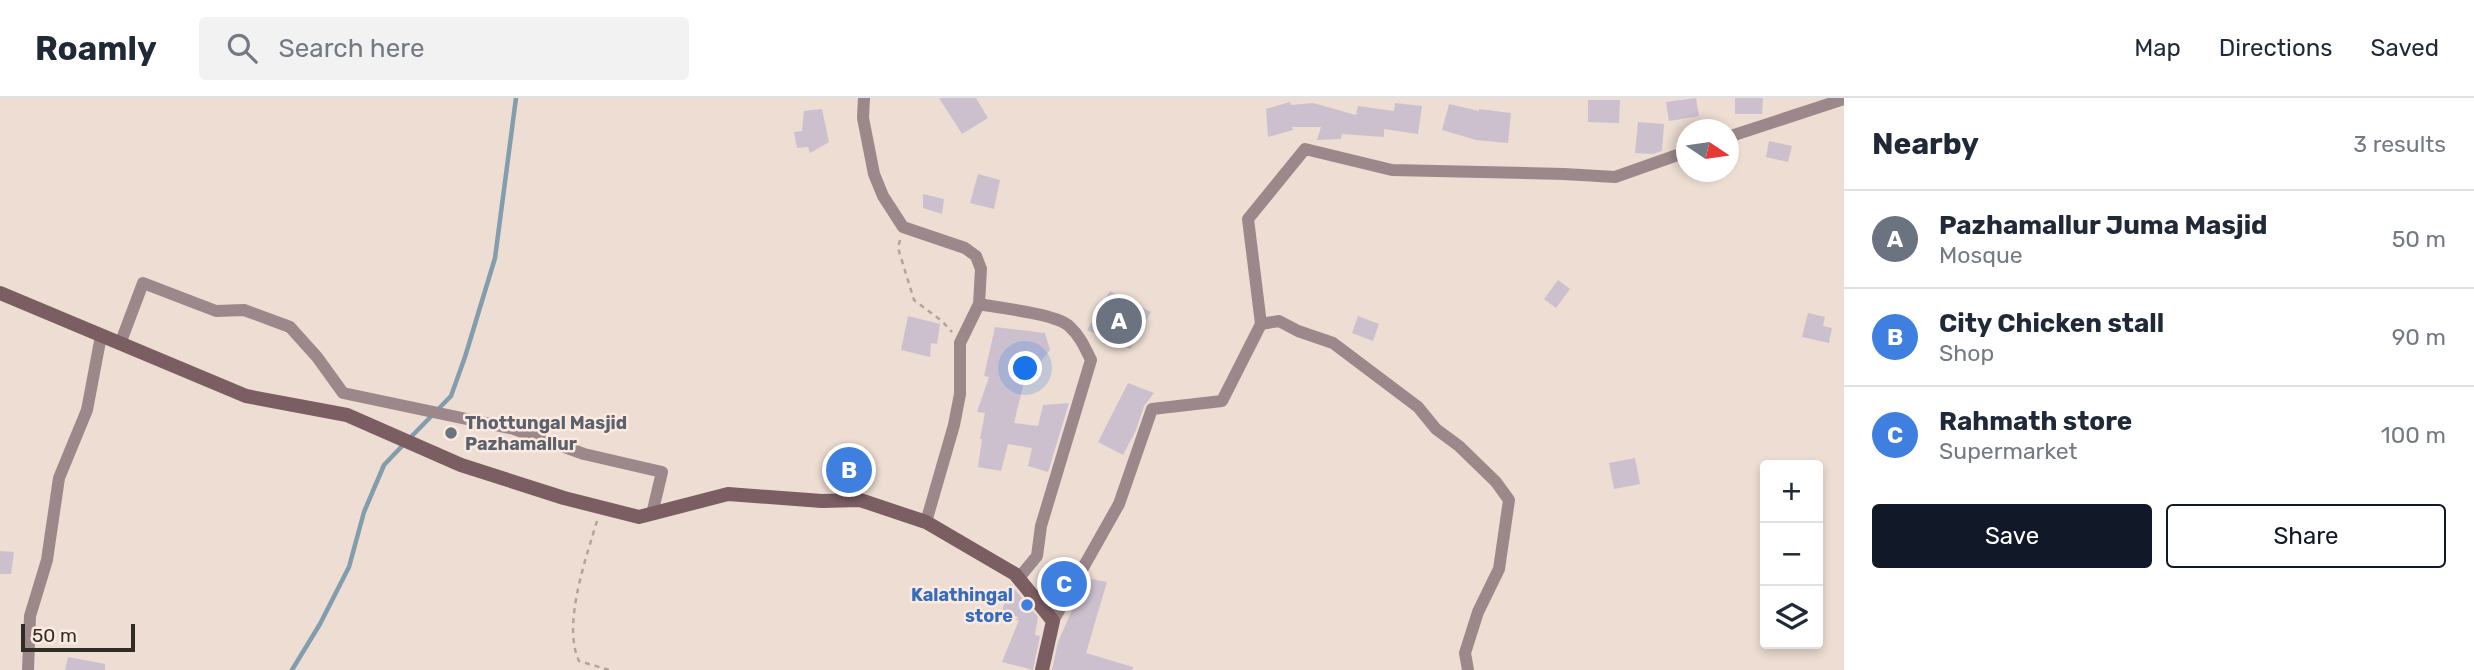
<!DOCTYPE html>
<meta charset="utf-8">
<style>
body{margin:0;font-family:Rubik,sans-serif;background:#f2f2f3;color:#1f2937}
.controls{position:absolute;right:21px;bottom:21px;display:grid;overflow:hidden;border-radius:7px;box-shadow:0 4px 10px #0003}
.controls button{width:63px;height:63px;display:grid;place-items:center;padding:0;border:0;border-bottom:2px solid #e0e1e3;background:#fff;color:#1f2937;font:35px sans-serif}
.compass{position:absolute;left:1676px;top:21px;width:63px;height:63px;border-radius:50%;background:#fff;box-shadow:0 4px 10px #0003;rotate:103deg}
.scale{position:absolute;left:21px;bottom:18px;width:114px;box-sizing:border-box;padding-left:7px;border:4px solid #322c27;border-top:0;font-size:19px;line-height:24px;white-space:nowrap;color:#322c27;-webkit-text-stroke:5px #faeadf;paint-order:stroke}
.you{position:absolute;left:1026px;top:271px;width:24px;height:24px;margin:-18px;border:5px solid #fff;border-radius:50%;background:#1a73e8;box-shadow:0 0 0 10px #1a73e833}
.badge{display:grid;place-items:center;width:46px;height:46px;border-radius:50%;background:#111827;color:#fff;font-size:23px;font-weight:700}
.pin{position:absolute;translate:-50% -50%;border:4px solid #fff;box-shadow:0 2px 7px #0006}
.list{margin:0;padding:0;list-style:none}
h2{display:flex;justify-content:space-between;align-items:center;height:91px;margin:0;padding:0 28px;font-size:30px}
h2 small{font-size:23px;font-weight:400;color:#747a83}
.list li{display:grid;grid-template-columns:46px 1fr auto;gap:21px;align-items:center;box-sizing:border-box;height:98px;padding:0 28px;border-top:2px solid #e0e1e3}
.list b{display:block;font-size:26px;white-space:nowrap}
.list p{margin:0;font-size:23px;white-space:nowrap;color:#747a83}
.list em{font-size:23px;font-style:normal;color:#747a83}
.actions{display:flex;gap:14px;padding:21px 28px}
.actions a{flex:1;padding:16px 0;border:2px solid #111827;border-radius:7px;text-align:center;font-size:24px;color:#111827}
.actions .main{background:#111827;color:#fff}
.icon{flex:none;width:38px;height:38px;fill:none;stroke:currentColor;stroke-width:2;stroke-linecap:round;stroke-linejoin:round}
.map{position:relative;flex:none;width:1844px;height:572px;overflow:hidden}
header{display:flex;align-items:center;gap:42px;box-sizing:border-box;height:98px;padding:0 35px;background:#fff;border-bottom:2px solid #e0e1e3}
header strong{font-size:33px}
nav{display:flex;gap:38px;margin-inline-start:auto;font-size:24px}
.search{width:490px;height:63px;background:#f2f2f3;display:flex;align-items:center;gap:18px;box-sizing:border-box;padding:0 24px;border-radius:7px;color:#747a83;font-size:26px}
main{display:flex}
aside{flex:1;background:#fff}
.map>svg:first-child{display:block}
.lines{fill:none;stroke-linecap:round;stroke-linejoin:round}
.stream{stroke:#829dad;stroke-width:4.5}
.building{fill:#ccc0cf}
.path{stroke:#b1a49b;stroke-width:2.5;stroke-dasharray:5 5;stroke-linecap:butt}
.street{stroke:#9c888b;stroke-width:12}
.secondary{stroke:#7b5e62;stroke-width:14}
.worship-dot{fill:#6b7280;stroke:#faeadf;stroke-width:2.5}
.shop-dot{fill:#3f7fe0;stroke:#faeadf;stroke-width:2.5}
.labels{text-anchor:middle;stroke-width:5;stroke-linejoin:round;paint-order:stroke}
.worship-label{font-size:18px;font-weight:bold;fill:#5b616d;stroke:#faeadf;text-anchor:start}
.shop-label{font-size:18px;font-weight:bold;fill:#366cbe;stroke:#faeadf;text-anchor:end}
</style>
<header>
<strong>Roamly</strong>
<div class="search"><svg class="icon" aria-label="search" viewBox="0 0 24 24"><circle cx="10" cy="10" r="6"/><path d="M15 15l6 6"/></svg>Search here</div>
<nav><a>Map</a><a>Directions</a><a>Saved</a></nav>
</header>
<main>
<div class="map">
<svg width="1844" height="572" viewBox="0 0 1844 572">
<rect width="100%" height="100%" fill="#edddd2"/>
<g class="lines">
<path class="stream" d="M410 340 451 298 465 259 495 160 516 0
M292 572 320 526 349 469 364 414 384 367 404 346"/>
</g>
<path class="building" d="M939 0H976L988 20 962 36Z
M1696 0 1699 18 1669 23 1666 4Z
M1735 0H1763L1762 16H1735Z
M1588 2H1620L1619 25 1588 24Z
M1290 4 1291 7 1313 5 1356 17 1358 8 1394 13 1395 5 1422 8 1418 36 1384 31V39L1342 36 1341 41 1317 42 1321 29H1292L1293 32 1268 39 1266 11Z
M1449 6 1479 13V11L1511 15 1508 45 1476 42 1442 32Z
M822 11 829 44 810 55 808 49 797 50 794 34 802 33 804 13Z
M1638 24 1664 26 1662 53 1653 56 1635 55Z
M1769 43 1792 48 1788 64 1766 59Z
M978 76 1000 82 994 111 970 105Z
M923 96 944 101 942 116 923 110Z
M1558 182 1570 191 1556 210 1544 201Z
M1110 193 1151 214 1130 251 1087 232Z
M1808 215 1825 219 1823 228 1832 230 1829 245 1802 239Z
M908 218 940 226 937 246 931 245 930 259 901 252Z
M1358 218 1379 226 1373 243 1352 235Z
M995 229 1045 235 1050 252 1024 284 1014 325 1038 328 1043 307 1069 305 1048 374 1028 368 1032 350 1008 346 1001 373 978 369 982 341H980L985 315 977 314 989 279 984 278Z
M1128 285 1154 295 1144 308 1136 332 1123 357 1098 344Z
M1635 360 1640 386 1614 391 1609 365Z
M0 453 14 454 11 476H0Z
M1053 463 1074 468 1060 493 1044 491Z
M1087 480 1107 484 1086 555 1133 569 1132 572H1052L1058 544 1076 503 1075 502Z
M1010 486 1038 519 1035 537 1040 538 1033 572 1002 564 1019 522H1016L1018 519 1002 513Z
M68 559 105 566V572H65Z"/>
<g class="lines">
<path class="path" d="M900 142 898 150 914 202 942 223 952 234
M597 423C586 460 562 527 579 563L609 572"/>
<path class="street" d="M864 0 863 20 874 76 883 98 903 129 965 150 976 158 981 171 979 206 960 245V296L954 327 926 424
M1728 39 1844 1
M979 206C999 210 1058 216 1070 229 1080 238 1085 250 1091 262L1041 428 1037 458 1018 481
M1261 226 1279 223 1298 233 1333 245 1418 309 1436 331 1459 348 1496 384 1509 402 1499 471 1478 514 1465 555 1468 572
M120 246 143 185 216 213 244 212 290 229 317 259 343 295 514 331 584 356 662 374 652 416
M1053 523 1119 406 1152 311 1222 303 1261 226 1248 121 1305 51 1392 72 1564 76 1615 79 1686 54
M28 572 30 518 47 462 59 380 87 312 101 238"/>
<path class="secondary" d="M0 195 246 298 347 317 461 367 564 400 639 419 728 396 822 403 860 402 926 424 1015 476 1053 523 1042 572"/>
</g>
<circle class="worship-dot" cx="451" cy="335" r="7"/>
<circle class="shop-dot" cx="1027" cy="507" r="7"/>
<g class="labels">
<g class="worship-label">
<text x="465" y="331">Thottungal Masjid<tspan x="465" dy="21">Pazhamallur</tspan></text>
</g>
<g class="shop-label">
<text x="1013" y="503">Kalathingal<tspan x="1013" dy="21">store</tspan></text>
</g>
</g>
</svg>
<div class="controls">
<button>+</button>
<button>−</button>
<button><svg class="icon" aria-label="layers" viewBox="0 0 24 24"><path d="M12 4l9 5-9 5-9-5zM3 14l9 5 9-5"/></svg></button>
</div>
<svg class="compass" viewBox="-18 -18 36 36"><path d="M0-13l5 13h-10z" fill="#e53935"/><path d="M0 13l5-13h-10z" fill="#747a83"/></svg>
<div class="scale">50 m</div>
<div class="you"></div>
<div class="pin badge" style="left:1119px;top:223px;background:#6b7280">A</div>
<div class="pin badge" style="left:849px;top:372px;background:#3f7fe0">B</div>
<div class="pin badge" style="left:1064px;top:486px;background:#3f7fe0">C</div>
</div>
<aside>
<h2>Nearby<small>3 results</small></h2>
<ul class="list">
<li><span class="badge" style="background:#6b7280">A</span><div><b>Pazhamallur Juma Masjid</b><p>Mosque</p></div><em>50 m</em></li>
<li><span class="badge" style="background:#3f7fe0">B</span><div><b>City Chicken stall</b><p>Shop</p></div><em>90 m</em></li>
<li><span class="badge" style="background:#3f7fe0">C</span><div><b>Rahmath store</b><p>Supermarket</p></div><em>100 m</em></li>
</ul>
<div class="actions"><a class="main">Save</a><a>Share</a></div>
</aside>
</main>
